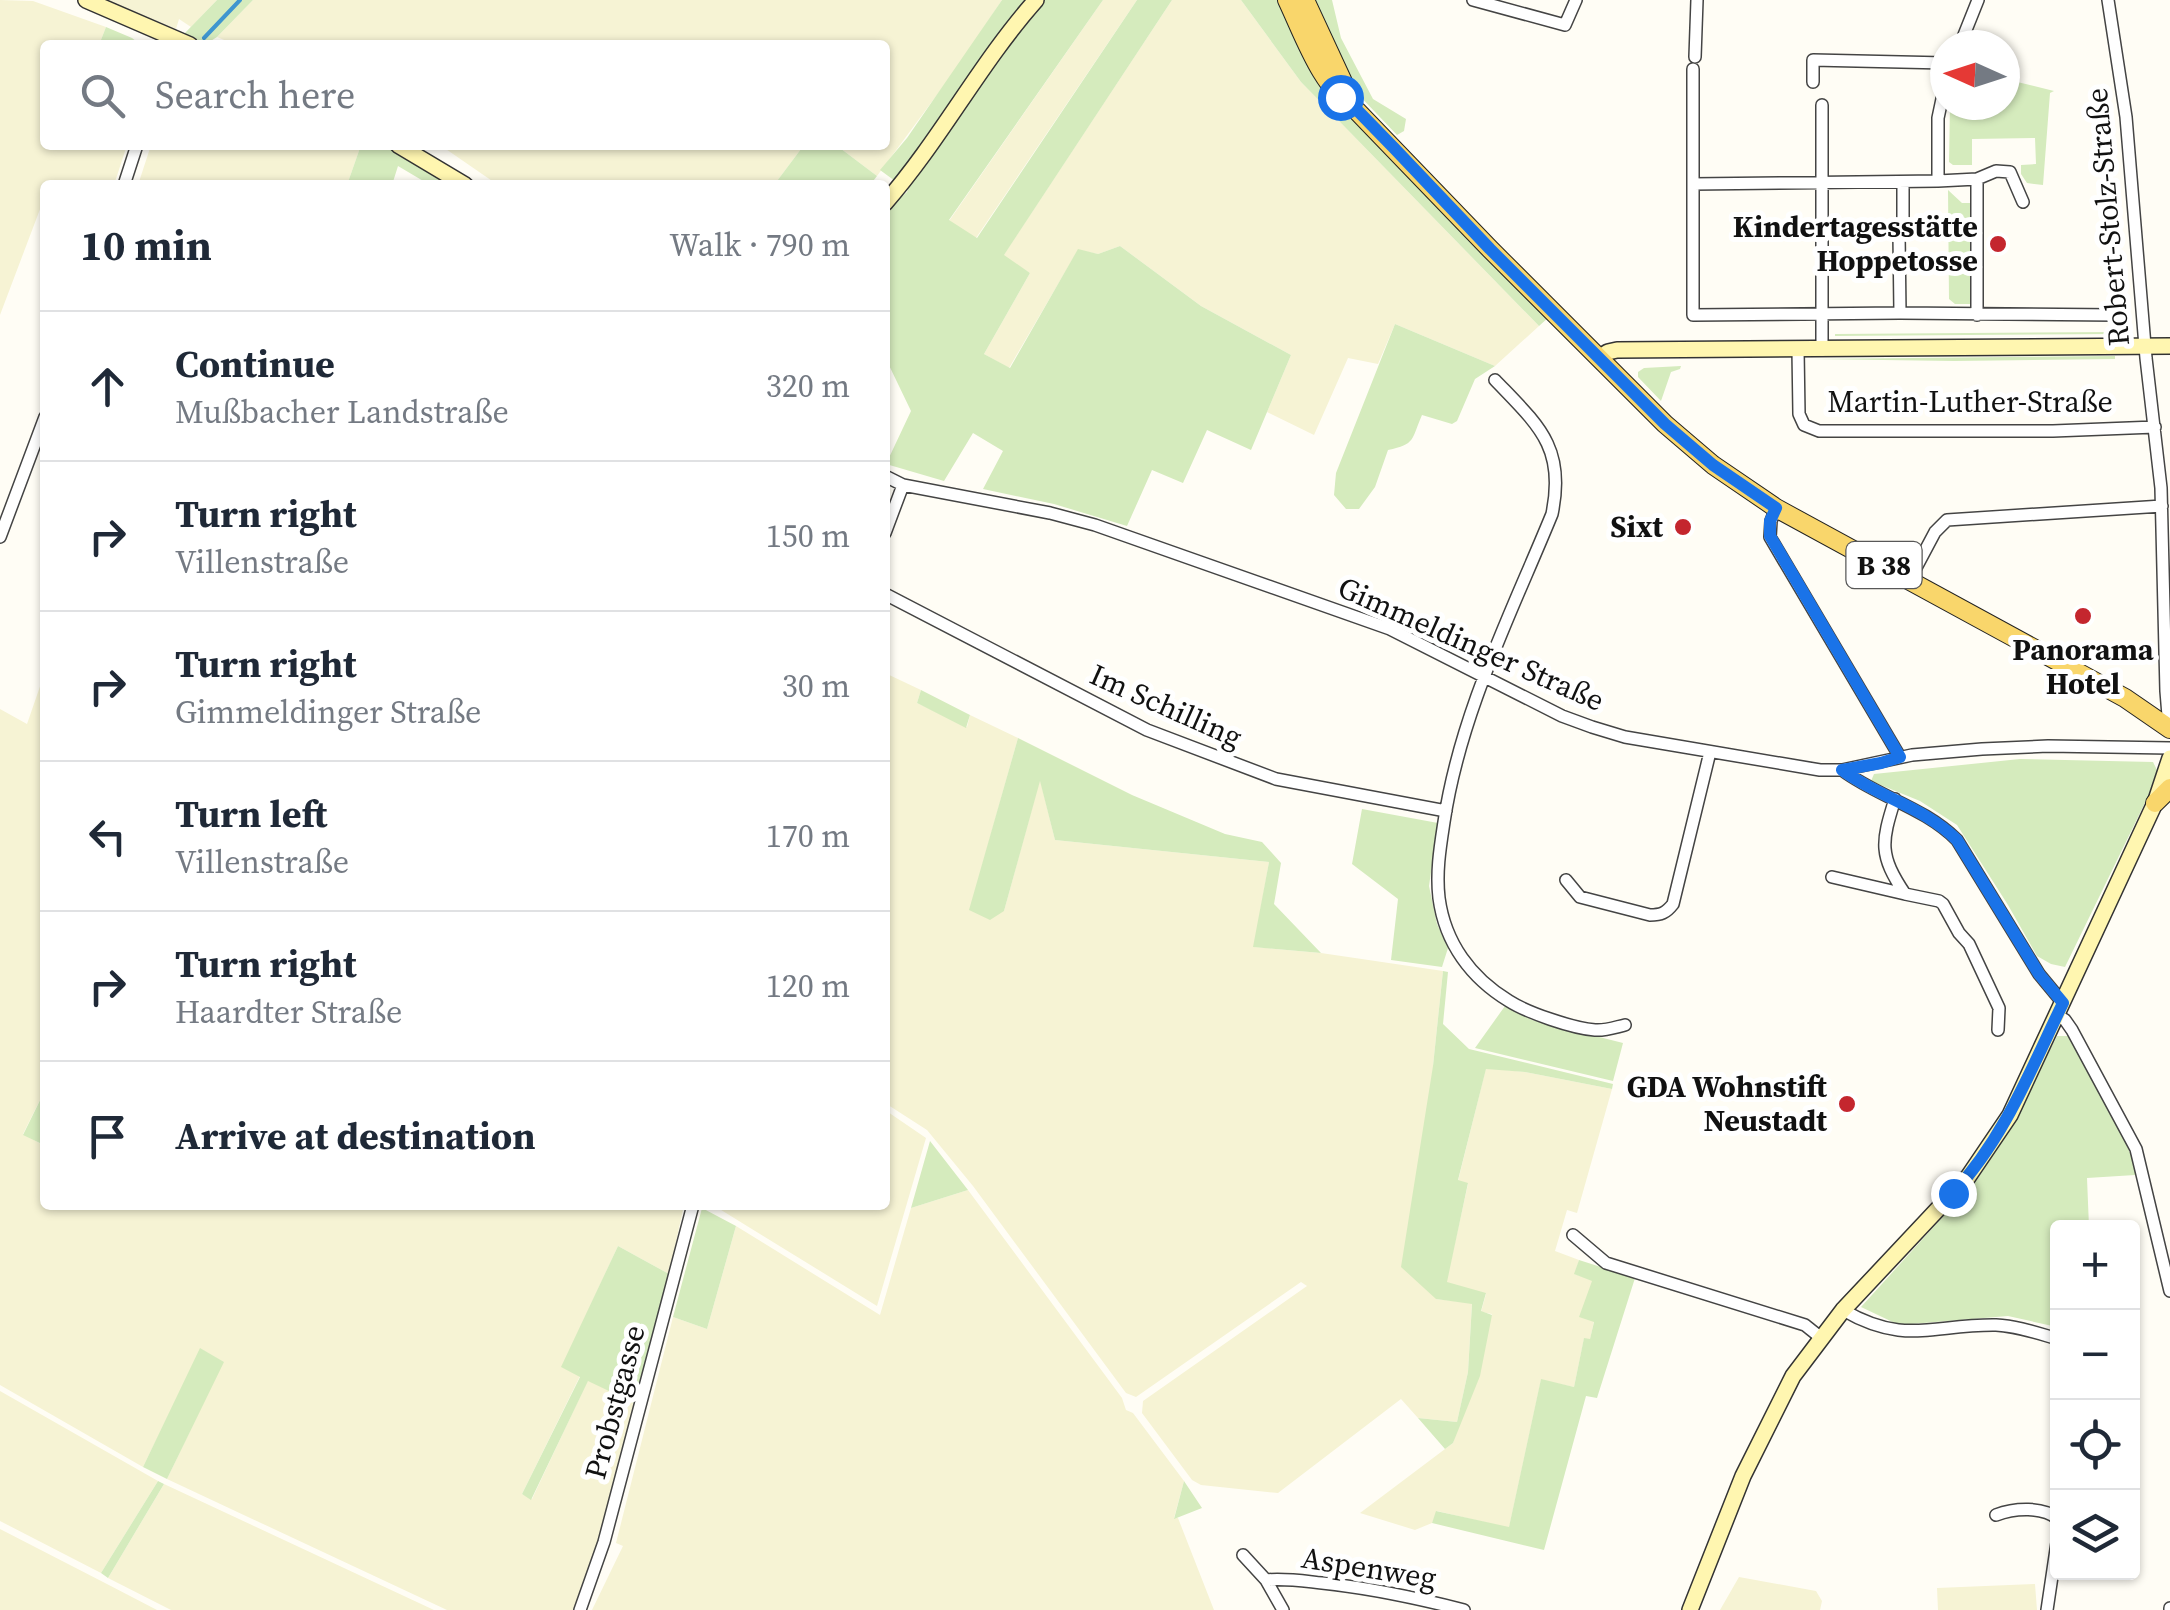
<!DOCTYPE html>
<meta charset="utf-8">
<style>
body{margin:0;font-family:"Source Serif 4",serif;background:#f6f6f7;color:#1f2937}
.controls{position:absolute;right:30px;bottom:30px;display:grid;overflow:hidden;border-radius:10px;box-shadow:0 2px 8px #0004}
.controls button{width:90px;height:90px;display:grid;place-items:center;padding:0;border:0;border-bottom:2px solid #e0e1e3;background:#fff;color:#1f2937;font:50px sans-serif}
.compass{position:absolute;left:1930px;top:30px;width:90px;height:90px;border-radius:50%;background:#fff;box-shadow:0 2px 8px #0004;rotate:273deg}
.stop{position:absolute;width:30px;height:30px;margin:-22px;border:8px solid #1a73e8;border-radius:50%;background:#fff}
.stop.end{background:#1a73e8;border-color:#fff;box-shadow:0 2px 10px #0008}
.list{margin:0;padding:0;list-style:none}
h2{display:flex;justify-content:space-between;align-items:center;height:130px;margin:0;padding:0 40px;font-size:42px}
h2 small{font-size:32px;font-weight:400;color:#747a83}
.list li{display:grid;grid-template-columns:65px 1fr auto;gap:30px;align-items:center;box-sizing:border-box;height:150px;padding:0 40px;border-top:2px solid #e0e1e3}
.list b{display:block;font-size:38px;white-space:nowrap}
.list p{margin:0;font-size:32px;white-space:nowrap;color:#747a83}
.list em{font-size:32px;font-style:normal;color:#747a83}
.icon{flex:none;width:55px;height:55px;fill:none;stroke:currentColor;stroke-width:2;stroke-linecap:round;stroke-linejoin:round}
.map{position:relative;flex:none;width:2170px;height:1610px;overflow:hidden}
.search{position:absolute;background:#fff;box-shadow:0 2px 8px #0004;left:40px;top:40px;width:850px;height:110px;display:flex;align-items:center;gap:25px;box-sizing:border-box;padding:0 35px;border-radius:10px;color:#747a83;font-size:38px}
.panel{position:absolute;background:#fff;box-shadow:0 2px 8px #0004;left:40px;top:180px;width:850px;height:1030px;border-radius:10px}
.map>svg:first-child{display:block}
.farmland{fill:#f6f3d4}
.green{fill:#d5ebbd}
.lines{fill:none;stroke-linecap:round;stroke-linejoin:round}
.stream{stroke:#3f96cf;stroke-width:4}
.street-casing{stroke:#444;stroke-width:14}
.secondary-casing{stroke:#333;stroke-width:18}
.primary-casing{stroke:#222;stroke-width:20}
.street{stroke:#fff;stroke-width:11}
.secondary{stroke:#fff6b0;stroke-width:15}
.primary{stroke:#f9d66b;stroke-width:18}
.route{stroke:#1a73e8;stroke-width:12}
.poi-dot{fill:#c4262e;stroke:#fff;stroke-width:4}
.labels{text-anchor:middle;stroke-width:10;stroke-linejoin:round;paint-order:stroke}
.shield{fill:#fff;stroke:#585858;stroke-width:2.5}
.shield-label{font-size:28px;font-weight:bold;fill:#111}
.street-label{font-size:30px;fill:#111;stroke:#fff}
.poi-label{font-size:30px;font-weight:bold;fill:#111;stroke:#fff;text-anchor:end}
</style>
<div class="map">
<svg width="2170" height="1610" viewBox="0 0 2170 1610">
<rect width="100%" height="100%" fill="#fffdf5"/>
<path class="farmland" d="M0 0 33 1 106 27 99 45H45V145H127L114 185H45V196L0 315Z
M106 0H217L191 27 179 19 176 29Z
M253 0H1002L959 65 877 176 836 145H885V45H236L217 37Z
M1103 0H1137L976 238 949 221Z
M1172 0H1241L1301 82 1539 326 1495 366 1395 324 1378 364 1348 358 1314 435 1267 412 1291 355 1201 306 1120 246 1098 254 1078 250 1009 368 984 354 1030 273 1003 256Z
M151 145H361L347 185H138Z
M440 145H804L774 185H498Z
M45 672V1090L23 1134 43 1145 45 1143V1205H684L669 1274 618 1246 562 1367 580 1376 522 1494 532 1499 588 1380 634 1403 601 1536 573 1610H447L167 1479 223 1362 201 1349 143 1467 0 1385V709L27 724Z
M885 673 921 690 917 703 967 727 970 715 1018 738 970 909 1004 911 1040 779 1055 840 1269 862 1254 947 1321 953 1443 971 1433 1066 1436 1299 1472 1303 1468 1372 1457 1422 1418 1418 1401 1399 1278 1493 1201 1485 1192 1480 1142 1413 1143 1401 1307 1286 1301 1282 1136 1397 1126 1393 973 1186 927 1130 885 1103Z
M1486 1068 1525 1072 1612 1089 1577 1213 1567 1210 1555 1251 1579 1260 1575 1274 1592 1280 1594 1321 1590 1340 1584 1339 1574 1387 1541 1380 1509 1528 1437 1511 1432 1523 1415 1530 1360 1513 1453 1443 1492 1314 1481 1312 1486 1294 1446 1283 1468 1184 1458 1181Z
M885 1110 926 1138 877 1306 713 1205H885Z
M968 1190 1122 1398 1126 1410 1133 1413 1184 1481 1174 1518H1178L1214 1610H592L623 1546 616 1543 673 1317 707 1329 736 1226 880 1315 911 1208Z
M0 1391 158 1481 101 1573 0 1521Z
M164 1484 434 1610H171L108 1578Z
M0 1529 105 1583 157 1610H0Z
M1739 1577 1816 1591 1822 1601 1820 1610H1720Z
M2035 1584 2037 1610H1938L1937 1588Z"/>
<path class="green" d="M217 0H253L217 37 206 44 184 34Z
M1002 0H1026L978 61 895 181 880 170 907 138Z
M1044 0H1103L949 220 977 238 1137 0H1172L1004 255 1030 273 984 354 1010 368 1078 249 1098 254 1120 246 1201 306 1291 355 1251 450 1207 430 1183 483 1152 470 1127 526 1054 504 983 489 1003 451 973 433 944 481 886 464 911 411 885 357V211L907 192 910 183 1024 22Z
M1241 0H1284L1324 81 1549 317 1539 326 1301 82Z
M1309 0H1332L1341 38 1373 99 1406 119 1404 131 1397 135 1354 90Z
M106 27 132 38 141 45H99Z
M2005 79 2054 91 2050 93 2043 185 2027 183 2021 174V165L2036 164 2035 138 1972 139V165H1953L1949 162 1950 105H2005Z
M361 145H387L453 185H430L398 166 392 185H347Z
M804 145H836L877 176 870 185H774Z
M1948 190 1962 203H1973L1972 304H1955L1949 299Z
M1395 324 1495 366 1475 379 1457 421 1452 424 1422 415C1411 440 1416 444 1388 450L1375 487 1359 509H1346L1334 495 1336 473Z
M2114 332V334L1835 336V334Z
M2115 356V359L1954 361 1812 359Z
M1681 366 1680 369 1671 372 1661 401 1638 377V372L1644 368Z
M921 690 970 715 966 728 917 703Z
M1018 738 1132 795 1225 834 1262 842 1281 863 1274 904 1321 953 1253 947 1269 862 1055 840 1040 781 1004 911 990 920 969 910Z
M2020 759 2153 762 2159 774 2065 967 2051 964 2037 956 2008 905 1957 825 1920 801 1871 781 1874 774Z
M1362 809 1438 823 1429 886 1437 924 1448 948 1442 967 1391 960 1398 899 1352 864Z
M1443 971 1448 972 1443 1024 1469 1049 1613 1084 1612 1089 1525 1072 1486 1069 1458 1180 1468 1183 1447 1282 1486 1293 1481 1311 1492 1315 1480 1376 1453 1443 1445 1449 1418 1418 1457 1422 1468 1372 1472 1304 1436 1299 1401 1267 1433 1066Z
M1505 1006 1532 1020 1623 1043 1613 1081 1475 1048Z
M2057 1036H2069L2123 1135 2137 1171 2135 1175 2087 1178 2089 1227 2058 1228 2057 1327 2008 1316 1899 1325 1861 1307 1978 1178 2010 1129Z
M45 1090V1143L44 1145 23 1135Z
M930 1141 968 1190 911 1208Z
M702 1208 736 1226 707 1329 673 1317Z
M618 1246 669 1274 634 1403 588 1381 531 1500 522 1494 580 1377 561 1367Z
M1579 1260 1635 1278 1597 1398 1586 1396 1544 1550 1432 1523 1436 1511 1509 1527 1541 1379 1574 1387 1584 1338 1590 1339 1594 1322 1579 1317 1592 1281 1574 1274Z
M200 1348 224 1362 167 1479 143 1467Z
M158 1481 164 1484 108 1578 101 1573Z
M1184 1481 1202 1508 1174 1519Z"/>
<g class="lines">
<path class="stream" d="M204 38 240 0"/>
<defs>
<path id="street" d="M1473 0 1565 25 1576 0
M2108 0 2126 117 2146 358 2161 488 2166 691 2169 728
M1960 45 1978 0
M1695 57 1697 0
M1693 69V315L1900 313 2115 315
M1813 82V60L1945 63
M1938 181V118L1945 85
M1693 184 1938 181 1977 179 1996 171 2010 172 2023 202
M124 185 137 145
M1900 313 1899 234 1903 230V182
M1977 315V179
M1798 350 1799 414 1804 425 1819 431H2053L2155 427
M1822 350V105
M1495 380C1538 425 1566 447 1552 514 1511 614 1460 714 1444 822 1440 848 1436 872 1439 898 1445 943 1471 978 1509 1001 1528 1013 1572 1028 1595 1030 1605 1031 1616 1027 1625 1025
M885 476 903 485 1050 513 1095 525 1390 629 1562 716 1592 727 1625 737 1820 770H1842L1912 755 1982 749 2048 746 2170 748
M1776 508 1771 521 1770 537 1900 757
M885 533 903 485
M0 537 45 417
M1910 579 1935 532 1947 520 2162 506
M885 594 1147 730 1276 779 1446 811
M1842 770C1878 797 1924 807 1957 840L2039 974 2063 1003
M1895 799C1881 843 1879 855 1905 894L1939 901 1943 904 1959 933 1969 944 1999 1008 1998 1030
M1832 877 1905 894
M1566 880 1580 897 1650 915C1661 915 1666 913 1673 904L1710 752
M2057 1015 2065 1020 2072 1030 2136 1149 2170 1291
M1573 1235 1606 1263 1805 1325 1820 1337
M1843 1310C1905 1346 1933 1324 1996 1325 2017 1326 2037 1333 2058 1339
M2132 1356H2133
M1996 1515C2014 1508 2043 1506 2058 1519
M1243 1555 1266 1580 1283 1610
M1266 1580C1285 1578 1303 1581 1322 1583 1370 1588 1417 1598 1464 1610
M580 1610 604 1542 693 1205
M2047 1610 2058 1536
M2170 1610V1608"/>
<path id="secondary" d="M86 0 190 45
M398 145 465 185
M885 203C941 139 980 63 1036 0
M1600 357 1608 352 1617 350 2170 346
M1690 1610 1743 1476 1793 1376 1843 1310 1968 1177 2010 1115 2155 803 2170 758"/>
<path id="primary" d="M1287 0C1305 38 1321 87 1357 111L1490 249 1665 424 1713 465 1776 508 2125 698 2170 729
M1305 0 1350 97
M2155 803 2170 788"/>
</defs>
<use href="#street" class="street-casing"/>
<use href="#secondary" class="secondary-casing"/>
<use href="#primary" class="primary-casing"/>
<use href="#street" class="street"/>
<use href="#secondary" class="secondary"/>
<use href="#primary" class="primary"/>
</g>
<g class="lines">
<path class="route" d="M1340 97 1357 110 1394 148 1490 249 1665 424 1713 465 1776 508 1770 521V536L1900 757 1881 763 1842 770C1878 797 1924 807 1957 840L2039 974 2063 1003C2031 1069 2004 1139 1953 1193"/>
</g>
<g class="poi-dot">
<circle cx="1998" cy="244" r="10"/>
<circle cx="1683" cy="527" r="10"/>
<circle cx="2083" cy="616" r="10"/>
<circle cx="1847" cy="1104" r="10"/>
</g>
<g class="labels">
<rect class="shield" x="1846.5" y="542" width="75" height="46" rx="8"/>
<g class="shield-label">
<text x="1884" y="575">B 38</text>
</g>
<g class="street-label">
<text transform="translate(2108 217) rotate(-95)" y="10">Robert-Stolz-Straße</text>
<text x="1970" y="412">Martin-Luther-Straße</text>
<text transform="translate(1471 644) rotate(24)" y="10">Gimmeldinger Straße</text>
<text transform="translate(1166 706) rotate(24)" y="10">Im Schilling</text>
<text transform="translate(615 1402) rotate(-75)" y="10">Probstgasse</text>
<text transform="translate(1369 1568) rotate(9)" y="10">Aspenweg</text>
</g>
<g class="poi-label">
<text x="1978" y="237">Kindertagesstätte<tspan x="1978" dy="34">Hoppetosse</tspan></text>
<text x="1663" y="537">Sixt</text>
<text x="2083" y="660" text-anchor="middle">Panorama<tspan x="2083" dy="34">Hotel</tspan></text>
<text x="1827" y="1097">GDA Wohnstift<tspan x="1827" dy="34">Neustadt</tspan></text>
</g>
</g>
</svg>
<div class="controls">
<button>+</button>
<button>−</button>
<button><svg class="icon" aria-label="locate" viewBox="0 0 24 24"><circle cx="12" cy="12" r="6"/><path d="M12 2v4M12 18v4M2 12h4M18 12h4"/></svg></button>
<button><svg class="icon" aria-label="layers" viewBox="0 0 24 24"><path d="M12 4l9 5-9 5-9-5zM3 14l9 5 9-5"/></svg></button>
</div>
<svg class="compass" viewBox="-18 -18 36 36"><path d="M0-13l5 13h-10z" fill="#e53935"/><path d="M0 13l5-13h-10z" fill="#747a83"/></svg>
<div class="stop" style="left:1340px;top:97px"></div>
<div class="stop end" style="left:1953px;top:1193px"></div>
<div class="search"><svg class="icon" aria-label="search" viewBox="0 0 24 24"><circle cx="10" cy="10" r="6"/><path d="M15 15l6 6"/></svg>Search here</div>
<section class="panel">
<h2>10 min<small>Walk · 790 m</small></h2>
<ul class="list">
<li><svg class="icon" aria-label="ahead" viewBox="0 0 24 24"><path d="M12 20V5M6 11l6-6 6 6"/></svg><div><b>Continue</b><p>Mußbacher Landstraße</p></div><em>320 m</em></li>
<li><svg class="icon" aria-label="right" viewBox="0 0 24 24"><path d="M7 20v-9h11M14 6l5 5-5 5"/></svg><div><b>Turn right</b><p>Villenstraße</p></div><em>150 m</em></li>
<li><svg class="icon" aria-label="right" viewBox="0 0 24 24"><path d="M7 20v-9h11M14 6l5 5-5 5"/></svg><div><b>Turn right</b><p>Gimmeldinger Straße</p></div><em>30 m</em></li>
<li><svg class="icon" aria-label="left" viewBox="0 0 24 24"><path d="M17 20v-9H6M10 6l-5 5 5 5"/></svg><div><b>Turn left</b><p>Villenstraße</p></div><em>170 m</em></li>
<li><svg class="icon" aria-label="right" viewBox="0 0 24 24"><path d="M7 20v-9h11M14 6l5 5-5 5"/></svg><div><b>Turn right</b><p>Haardter Straße</p></div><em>120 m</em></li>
<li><svg class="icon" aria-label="arrive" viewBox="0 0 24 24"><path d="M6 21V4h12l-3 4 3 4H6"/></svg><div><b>Arrive at destination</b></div></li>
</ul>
</section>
</div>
